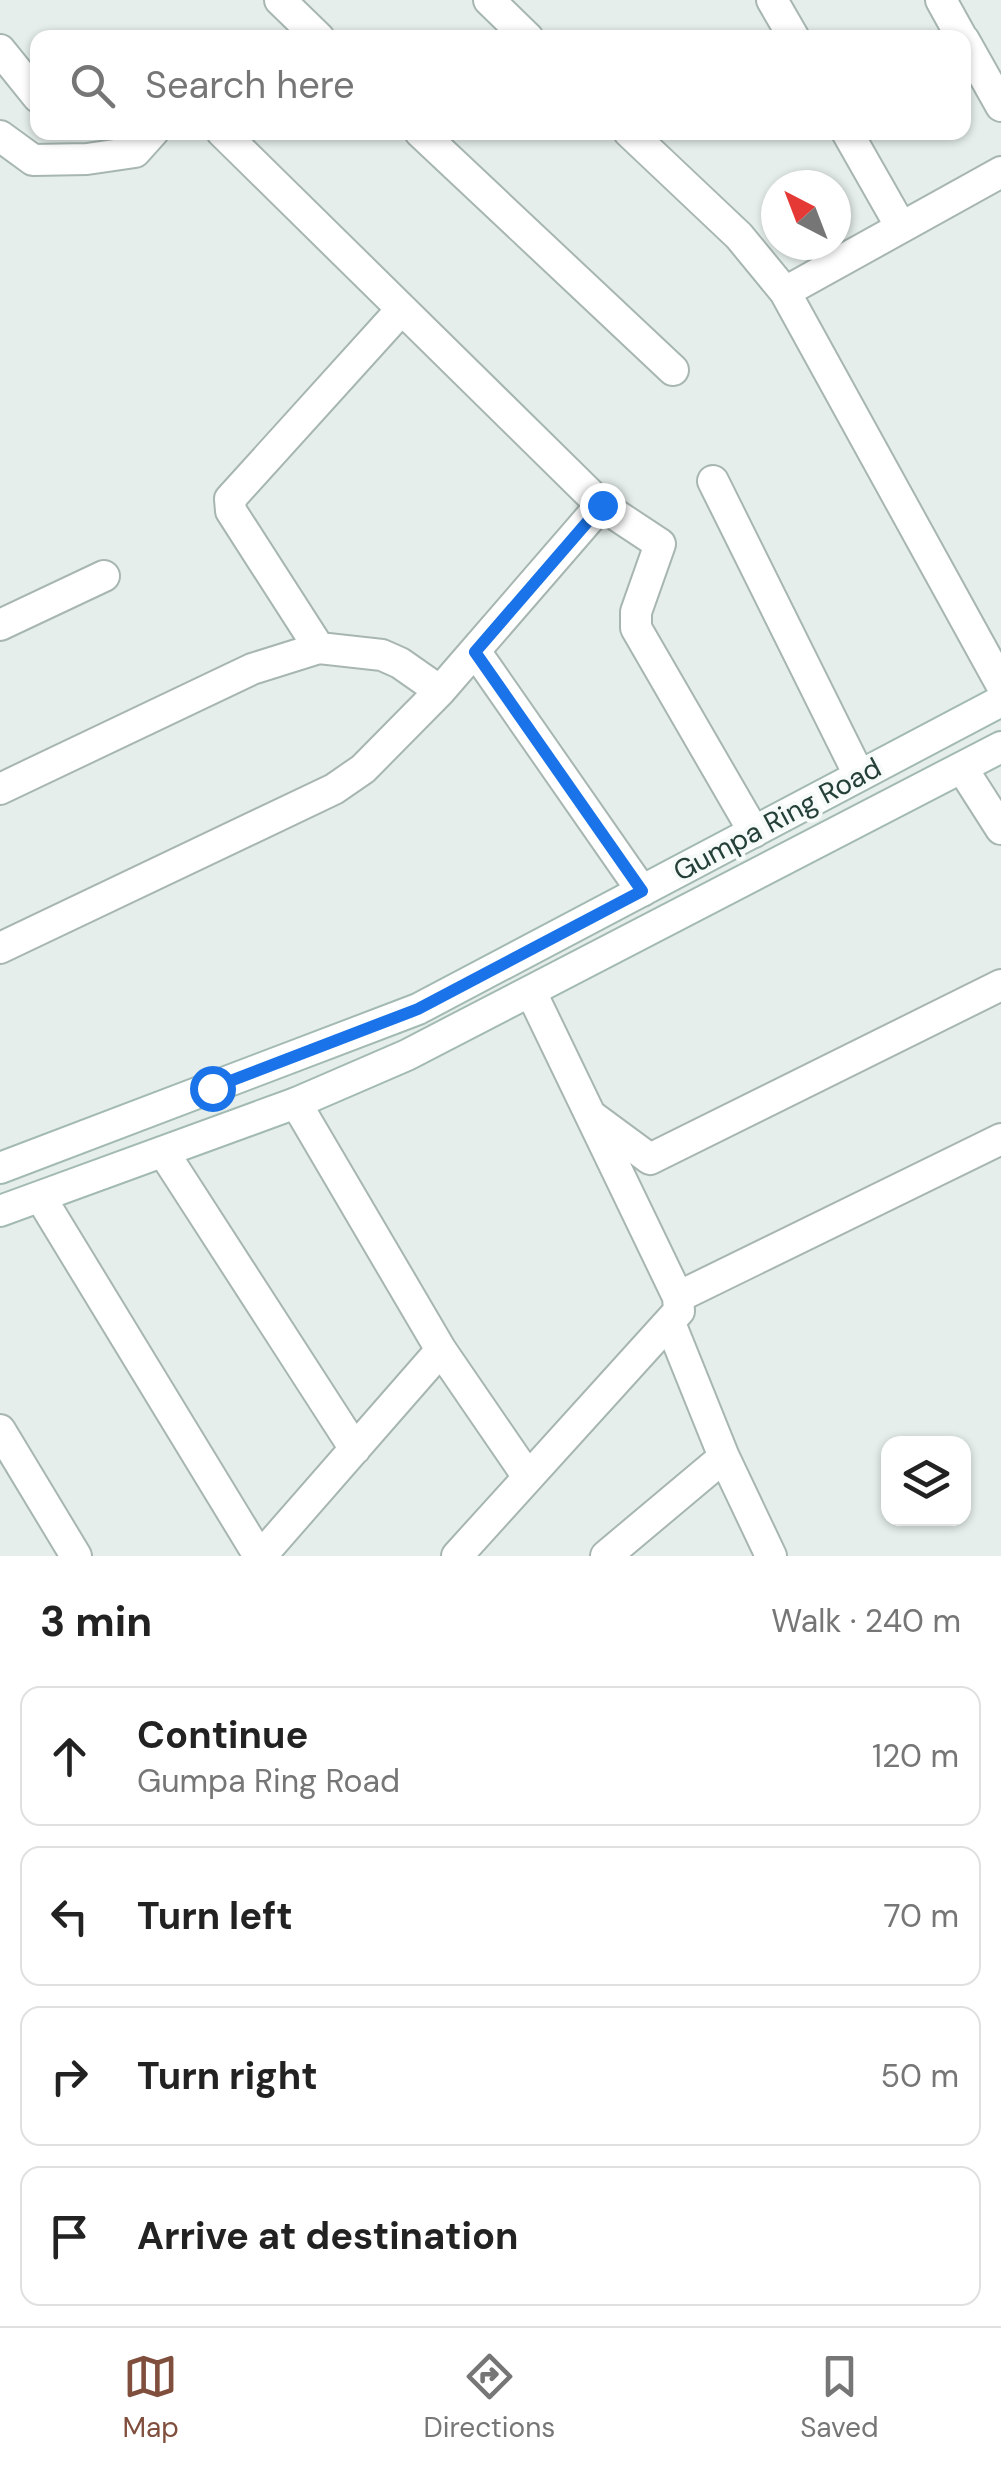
<!DOCTYPE html>
<meta charset="utf-8">
<style>
body{margin:0;font-family:"DM Sans",sans-serif;background:#f6f6f6;color:#222}
.controls{position:absolute;right:30px;bottom:30px;display:grid;overflow:hidden;border-radius:20px;box-shadow:0 2px 8px #0004}
.controls button{width:90px;height:90px;display:grid;place-items:center;padding:0;border:0;border-bottom:2px solid #e0e0e0;background:#fff;color:#222;font:50px sans-serif}
.compass{position:absolute;left:761px;top:170px;width:90px;height:90px;border-radius:50%;background:#fff;box-shadow:0 2px 8px #0004;rotate:318deg}
.stop{position:absolute;width:30px;height:30px;margin:-22px;border:8px solid #1a73e8;border-radius:50%;background:#fff}
.stop.end{background:#1a73e8;border-color:#fff;box-shadow:0 2px 10px #0008}
.list{margin:0;padding:0;list-style:none}
h2{display:flex;justify-content:space-between;align-items:center;height:130px;margin:0;padding:0 40px;font-size:42px}
h2 small{font-size:32px;font-weight:400;color:#767676}
.list li{display:grid;grid-template-columns:65px 1fr auto;gap:30px;align-items:center;box-sizing:border-box;height:140px;margin:0 20px 20px;padding:0 20px;border:2px solid #e0e0e0;border-radius:20px}
.list b{display:block;font-size:38px;white-space:nowrap}
.list p{margin:0;font-size:32px;white-space:nowrap;color:#767676}
.list em{font-size:32px;font-style:normal;color:#767676}
.icon{flex:none;width:55px;height:55px;fill:none;stroke:currentColor;stroke-width:2;stroke-linecap:round;stroke-linejoin:round}
.map{position:relative;flex:none;width:1001px;height:1556px;overflow:hidden}
.search{position:absolute;background:#fff;box-shadow:0 2px 8px #0004;left:30px;right:30px;top:30px;height:110px;display:flex;align-items:center;gap:25px;box-sizing:border-box;padding:0 35px;border-radius:20px;color:#767676;font-size:38px}
.sheet{height:770px;background:#fff}
nav{display:flex;justify-content:space-around;align-items:center;box-sizing:border-box;height:140px;border-top:2px solid #e0e0e0;background:#fff;font-size:28px;color:#767676}
nav a{display:grid;justify-items:center;gap:5px}
nav .on{color:#804e3d}
.map>svg:first-child{display:block}
.lines{fill:none;stroke-linecap:round;stroke-linejoin:round}
.street-casing{stroke:#a7b6b1;stroke-width:34}
.secondary-casing{stroke:#a3bab2;stroke-width:34}
.street{stroke:#fff;stroke-width:30}
.secondary{stroke:#fff;stroke-width:30}
.route{stroke:#1a73e8;stroke-width:12}
.labels{text-anchor:middle;stroke-width:8;stroke-linejoin:round;paint-order:stroke}
.street-label{font-size:28px;fill:#244038;stroke:#f6faf8}
</style>
<div class="map">
<svg width="1001" height="1556" viewBox="0 0 1001 1556">
<rect width="100%" height="100%" fill="#e5eeea"/>
<g class="lines">
<defs>
<path id="street" d="M280 0 319 38
M489 0 528 38
M772 0 794 38
M941 0 962 38
M964 40 1001 106
M0 50 38 97
M222 132 601 505 660 544 636 612V628L754 832
M420 132 673 370
M629 132 739 236 785 292 1001 684
M847 132 901 227
M0 136 33 160 87 159 135 152 153 132
M785 292 1001 172
M713 481 859 775
M0 625 104 576
M319 648 231 511 230 499 401 310
M475 651 642 891
M962 768 1001 829
M0 789 252 669 319 648 382 655 400 663 440 691
M0 948 334 789 363 769 440 691 601 505
M296 1103 441 1350 528 1477
M593 1117 650 1159 1001 985
M164 1153 355 1449
M41 1198 259 1556
M678 1297 1001 1139
M670 1323 724 1457 771 1556
M0 1430 76 1556
M261 1556 441 1350
M457 1556 679 1311 678 1297 531 992
M606 1556 724 1457"/>
<path id="secondary" d="M0 1168 418 1009 1001 701
M0 1211 296 1103 407 1055 1001 747"/>
</defs>
<use href="#street" class="street-casing"/>
<use href="#secondary" class="secondary-casing"/>
<use href="#street" class="street"/>
<use href="#secondary" class="secondary"/>
</g>
<g class="lines">
<path class="route" d="M212 1088 418 1009 642 891 475 652 602 505"/>
</g>
<g class="labels">
<g class="street-label">
<text transform="translate(777 819) rotate(-28)" y="10">Gumpa Ring Road</text>
</g>
</g>
</svg>
<div class="controls">
<button><svg class="icon" aria-label="layers" viewBox="0 0 24 24"><path d="M12 4l9 5-9 5-9-5zM3 14l9 5 9-5"/></svg></button>
</div>
<svg class="compass" viewBox="-18 -18 36 36"><path d="M0-13l5 13h-10z" fill="#e53935"/><path d="M0 13l5-13h-10z" fill="#767676"/></svg>
<div class="stop" style="left:212px;top:1088px"></div>
<div class="stop end" style="left:602px;top:505px"></div>
<div class="search"><svg class="icon" aria-label="search" viewBox="0 0 24 24"><circle cx="10" cy="10" r="6"/><path d="M15 15l6 6"/></svg>Search here</div>
</div>
<section class="sheet">
<h2>3 min<small>Walk · 240 m</small></h2>
<ul class="list">
<li><svg class="icon" aria-label="ahead" viewBox="0 0 24 24"><path d="M12 20V5M6 11l6-6 6 6"/></svg><div><b>Continue</b><p>Gumpa Ring Road</p></div><em>120 m</em></li>
<li><svg class="icon" aria-label="left" viewBox="0 0 24 24"><path d="M17 20v-9H6M10 6l-5 5 5 5"/></svg><div><b>Turn left</b></div><em>70 m</em></li>
<li><svg class="icon" aria-label="right" viewBox="0 0 24 24"><path d="M7 20v-9h11M14 6l5 5-5 5"/></svg><div><b>Turn right</b></div><em>50 m</em></li>
<li><svg class="icon" aria-label="arrive" viewBox="0 0 24 24"><path d="M6 21V4h12l-3 4 3 4H6"/></svg><div><b>Arrive at destination</b></div></li>
</ul>
</section>
<nav>
<a class="on"><svg class="icon" aria-label="map" viewBox="0 0 24 24"><path d="M3 6l6-2 6 2 6-2v14l-6 2-6-2-6 2zM9 4v14M15 6v14"/></svg>Map</a>
<a><svg class="icon" aria-label="directions" viewBox="0 0 24 24"><path d="M12 3l9 9-9 9-9-9zM9 14v-3h6M13 9l2 2-2 2"/></svg>Directions</a>
<a><svg class="icon" aria-label="saved" viewBox="0 0 24 24"><path d="M7 4h10v16l-5-4-5 4z"/></svg>Saved</a>
</nav>
